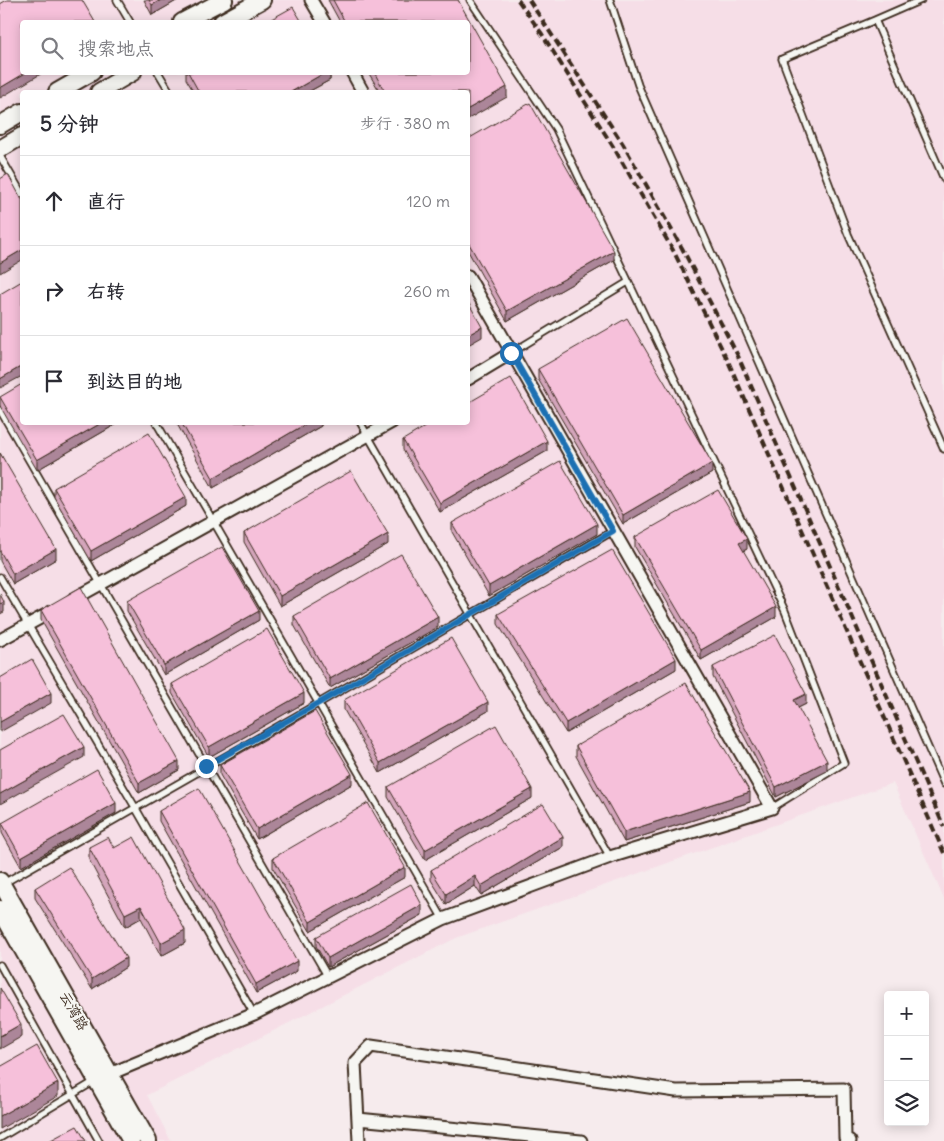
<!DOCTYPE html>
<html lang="zh">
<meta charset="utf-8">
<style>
body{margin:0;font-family:Delius,"LXGW WenKai TC",sans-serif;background:#f2f2f3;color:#2b2b33}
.controls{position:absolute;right:15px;bottom:15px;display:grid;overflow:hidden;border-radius:5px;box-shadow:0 2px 12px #0003}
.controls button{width:45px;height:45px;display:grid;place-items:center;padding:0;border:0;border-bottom:1px solid #e1e1e2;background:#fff;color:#2b2b33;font:25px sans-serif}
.stop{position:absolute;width:15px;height:15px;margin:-11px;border:4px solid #1f6fb2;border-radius:50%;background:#fff}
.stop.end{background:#1f6fb2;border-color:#fff;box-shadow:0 1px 5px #0008}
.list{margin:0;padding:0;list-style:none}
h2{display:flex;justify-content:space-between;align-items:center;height:65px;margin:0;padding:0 20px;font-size:21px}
h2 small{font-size:16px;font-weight:400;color:#7c7c81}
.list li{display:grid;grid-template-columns:32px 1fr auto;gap:15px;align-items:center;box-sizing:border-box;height:90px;padding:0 20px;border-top:1px solid #e1e1e2}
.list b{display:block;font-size:19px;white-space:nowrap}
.list em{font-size:16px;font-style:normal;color:#7c7c81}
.icon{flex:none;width:28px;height:28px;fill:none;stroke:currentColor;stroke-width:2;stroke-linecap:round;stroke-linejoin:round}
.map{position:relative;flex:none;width:944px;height:1141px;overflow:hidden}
.search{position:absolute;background:#fff;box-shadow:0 2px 12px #0003;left:20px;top:20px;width:450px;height:55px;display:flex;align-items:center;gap:12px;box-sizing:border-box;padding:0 18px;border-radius:5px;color:#7c7c81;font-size:19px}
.panel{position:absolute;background:#fff;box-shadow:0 2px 12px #0003;left:20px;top:90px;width:450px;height:335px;border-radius:5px}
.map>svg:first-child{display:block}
.built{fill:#f6dee7;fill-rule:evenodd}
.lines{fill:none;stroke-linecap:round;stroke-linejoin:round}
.lane-casing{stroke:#3b2a1e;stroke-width:9}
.street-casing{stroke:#3b2a1e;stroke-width:15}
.secondary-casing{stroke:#3b2a1e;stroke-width:20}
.lane{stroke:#f6f6f2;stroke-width:5.5}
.street{stroke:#f6f6f2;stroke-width:11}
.secondary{stroke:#f6f6f2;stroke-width:16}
.rail{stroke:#3b2a1e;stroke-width:4;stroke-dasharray:8 4;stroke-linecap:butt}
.wall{fill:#d4a5bb;stroke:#3b2a1e}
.shaded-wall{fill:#ac8699;stroke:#3b2a1e}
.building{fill:#f6c0da;stroke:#3b2a1e}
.route{stroke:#1f6fb2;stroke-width:6}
.labels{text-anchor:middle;stroke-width:4.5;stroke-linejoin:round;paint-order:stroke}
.street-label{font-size:14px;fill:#3b2a1e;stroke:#f6f6f2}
</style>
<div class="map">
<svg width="944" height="1141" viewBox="0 0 944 1141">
<rect width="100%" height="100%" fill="#f6ebed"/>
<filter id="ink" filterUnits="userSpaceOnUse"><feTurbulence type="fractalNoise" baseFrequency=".02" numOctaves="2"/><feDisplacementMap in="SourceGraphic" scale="10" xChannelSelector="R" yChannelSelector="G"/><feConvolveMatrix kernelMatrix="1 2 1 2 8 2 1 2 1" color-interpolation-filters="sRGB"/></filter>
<g filter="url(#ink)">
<path class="built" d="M0 0H944V899L893 783 456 938 147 1095 171 1141H0ZM22 22H468V72H22ZM22 92H468V422H22Z"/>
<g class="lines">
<defs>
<path id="lane" d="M117 0 130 22
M470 0 556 129 785 611 844 763 772 808
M610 0 638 85 944 784
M921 0 875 20 944 179
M875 20 782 59 848 234 944 449
M158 72 170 92
M0 156 22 194
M511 353 628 282
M0 410 328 977
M156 422 443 919
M360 422 610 857
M0 577 135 807 254 1014
M4 883 319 703 613 531
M0 965 99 1141
M0 1138 95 1081"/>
<path id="street" d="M311 0 324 22
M352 72 363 92
M468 379 511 353
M72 600 392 422
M0 640 53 611
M105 1076 254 1014 443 919 610 857 772 808 468 276
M358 1119 581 1141
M359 1141 355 1063 371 1046 676 1091 844 1089 845 1138 850 1141"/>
<path id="secondary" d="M182 22 224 0
M222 22 262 0
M57 92 92 72
M99 92 133 72
M0 125 22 112
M0 149 22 136
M0 881 148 1141
M0 909 131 1141"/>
</defs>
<use href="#lane" class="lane-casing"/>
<use href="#street" class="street-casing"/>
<use href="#secondary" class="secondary-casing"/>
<use href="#lane" class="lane"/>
<use href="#street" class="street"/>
<use href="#secondary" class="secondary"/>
<path class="rail" d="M518 0 542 34 614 148 674 252 728 361 944 853
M529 0 623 144 682 248 738 356 944 827"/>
</g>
<path class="wall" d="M144 0H178L152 15Z
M328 0H458L507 97 468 92H380L368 72H468V22H340Z
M186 72H330V80L308 92H194L186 79Z
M468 139 614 260 507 321 468 251Z
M538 369 712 473 623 524 538 379Z
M0 397 22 422H120L37 470 0 406Z
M177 422H321V426L213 488 177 424Z
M403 440 547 451 440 512 403 450Z
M0 453 56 559 13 584 0 561Z
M54 488 186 506 91 561 54 497Z
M452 523 597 534 489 596 452 532Z
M244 533 388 544 280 606 244 542Z
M635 537 747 549 743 551 776 617 701 660 635 547Z
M127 601 259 620 164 675 127 611Z
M41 610 179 770 139 793 41 620Z
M498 614 676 669 566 733 498 624Z
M294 616 438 627 330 688 294 625Z
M713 667 806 704 798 708 827 771 776 797 713 677Z
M172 684 304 703 209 757 172 693Z
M344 700 488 711 380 773 344 710Z
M576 746 750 802 624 842 576 756Z
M220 765 352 784 257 839 220 775Z
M388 787 532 798 425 860 388 797Z
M159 811 297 971 256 993 159 821Z
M116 813 21 867 2 833V823Z
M89 847 114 848 185 943 161 956 141 918 125 927 89 860Z
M563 847 481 895 475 886 446 904 431 880V870Z
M273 858 405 877 310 931 273 868Z
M35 888 126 967 92 989 35 898Z
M422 915 328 967 316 946V937Z"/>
<path class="shaded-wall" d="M161 0H178L152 15V5Z
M27 72H44L0 98V88Z
M326 72H330V80L308 92H291Z
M507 87V97L468 119V109Z
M22 250V260L0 273V263Z
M614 251V260L507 321V311Z
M482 327V337L468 345V335Z
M22 366V376L0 388V379Z
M103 422H120L37 470V460Z
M309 422H321V426L213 488V478Z
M547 441V451L440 512V503Z
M712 463V473L623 524V515Z
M186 497V506L91 561V551Z
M597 524V534L489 596V586Z
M388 534V544L280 606V596Z
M747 539V549L739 553V543Z
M56 549V559L13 584V574Z
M4 602V612L0 614V604Z
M776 607V617L701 660V650Z
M259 611V620L164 675V665Z
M438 617V627L330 688V679Z
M676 659V669L566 733V723Z
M51 693V703L0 732V722Z
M304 693V703L209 757V747Z
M806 694V704L794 710V700Z
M488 702V711L380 773V763Z
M84 747V757L0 804V794Z
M179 761V770L139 793V783Z
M827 761V771L776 797V787Z
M352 774V784L257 839V829Z
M532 789V798L425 860V850Z
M750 792V802L624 842V832Z
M116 803V813L21 867V857Z
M563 837V847L481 895V886Z
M405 867V877L310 931V922Z
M475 876V886L446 904V894Z
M422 905V915L328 967V958Z
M141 906V918L125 927V914Z
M185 930V943L161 956V943Z
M126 958V967L92 989V979Z
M297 961V971L256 993V984Z
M21 1024V1037L0 1049V1036Z
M58 1083V1096L0 1129V1116Z"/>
<path class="building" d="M7 0H82L95 22H22V72H27L0 88V4Z
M149 0H161L152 5Z
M333 0H458L507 87 468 109V92H385L374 72H468V22H345Z
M293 7 302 22H266Z
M188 72H326L291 92H199Z
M530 103 614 251 507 311 468 242V139Z
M8 174 22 200V250L0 263V179Z
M22 281V366L0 379V294Z
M468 302 482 327 468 335Z
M627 318 712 463 623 515 538 369Z
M511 378 547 441 440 503 403 440 433 422H468V403Z
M22 384V422H103L37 460 0 397Z
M181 422H309L213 478Z
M149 433 186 497 91 551 54 488Z
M0 453 56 549 13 574 0 551Z
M560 461 597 524 489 586 452 523Z
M351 471 388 534 280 596 244 533Z
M718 490 747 539 739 543 776 607 701 650 635 537Z
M222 547 259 611 164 665 127 601Z
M612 550 676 659 566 723 498 614Z
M401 554 438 617 330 679 294 616Z
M81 587 179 761 139 783 41 610Z
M0 594 4 602 0 604Z
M267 629 304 693 209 747 172 684Z
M775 635 806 694 794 700 827 761 776 787 713 667Z
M451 638 488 702 380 763 344 700Z
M32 659 51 693 0 722V678Z
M686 683 750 792 624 832 576 746Z
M315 711 352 774 257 829 220 765Z
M64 714 84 747 0 794V750Z
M496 725 532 789 425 850 388 787Z
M97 769 116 803 21 857 2 823Z
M199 788 297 961 256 984 159 811Z
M368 803 405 867 310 922 273 858Z
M543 804 563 837 481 886 475 876 446 894 431 870Z
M108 837 114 848 134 837 185 930 161 943 141 906 125 914 89 847Z
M69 867 126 958 92 979 35 888Z
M411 884 422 905 328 958 316 937Z
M0 988 21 1024 0 1036Z
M37 1046 58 1083 0 1116V1067Z
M77 1126 86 1141H49Z"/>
</g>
<g class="lines" filter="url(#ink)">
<path class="route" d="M206 766 319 703 613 531 511 353"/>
</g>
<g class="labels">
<g class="street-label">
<text transform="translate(74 1011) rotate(60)" y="5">云湾路</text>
</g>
</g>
</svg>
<div class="controls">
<button>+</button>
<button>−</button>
<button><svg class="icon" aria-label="layers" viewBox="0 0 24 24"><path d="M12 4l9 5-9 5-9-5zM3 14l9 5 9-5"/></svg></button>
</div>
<div class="stop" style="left:511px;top:353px"></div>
<div class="stop end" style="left:206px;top:766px"></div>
<div class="search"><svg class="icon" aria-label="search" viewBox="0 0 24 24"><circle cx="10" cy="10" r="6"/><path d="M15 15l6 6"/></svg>搜索地点</div>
<section class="panel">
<h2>5 分钟<small>步行 · 380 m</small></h2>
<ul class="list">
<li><svg class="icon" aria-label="ahead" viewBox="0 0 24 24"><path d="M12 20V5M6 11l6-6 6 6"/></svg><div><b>直行</b></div><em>120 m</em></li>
<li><svg class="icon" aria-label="right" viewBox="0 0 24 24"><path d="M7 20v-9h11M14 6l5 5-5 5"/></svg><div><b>右转</b></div><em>260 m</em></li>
<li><svg class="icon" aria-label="arrive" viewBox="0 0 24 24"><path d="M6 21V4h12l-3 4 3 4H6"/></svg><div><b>到达目的地</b></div></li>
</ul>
</section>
</div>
